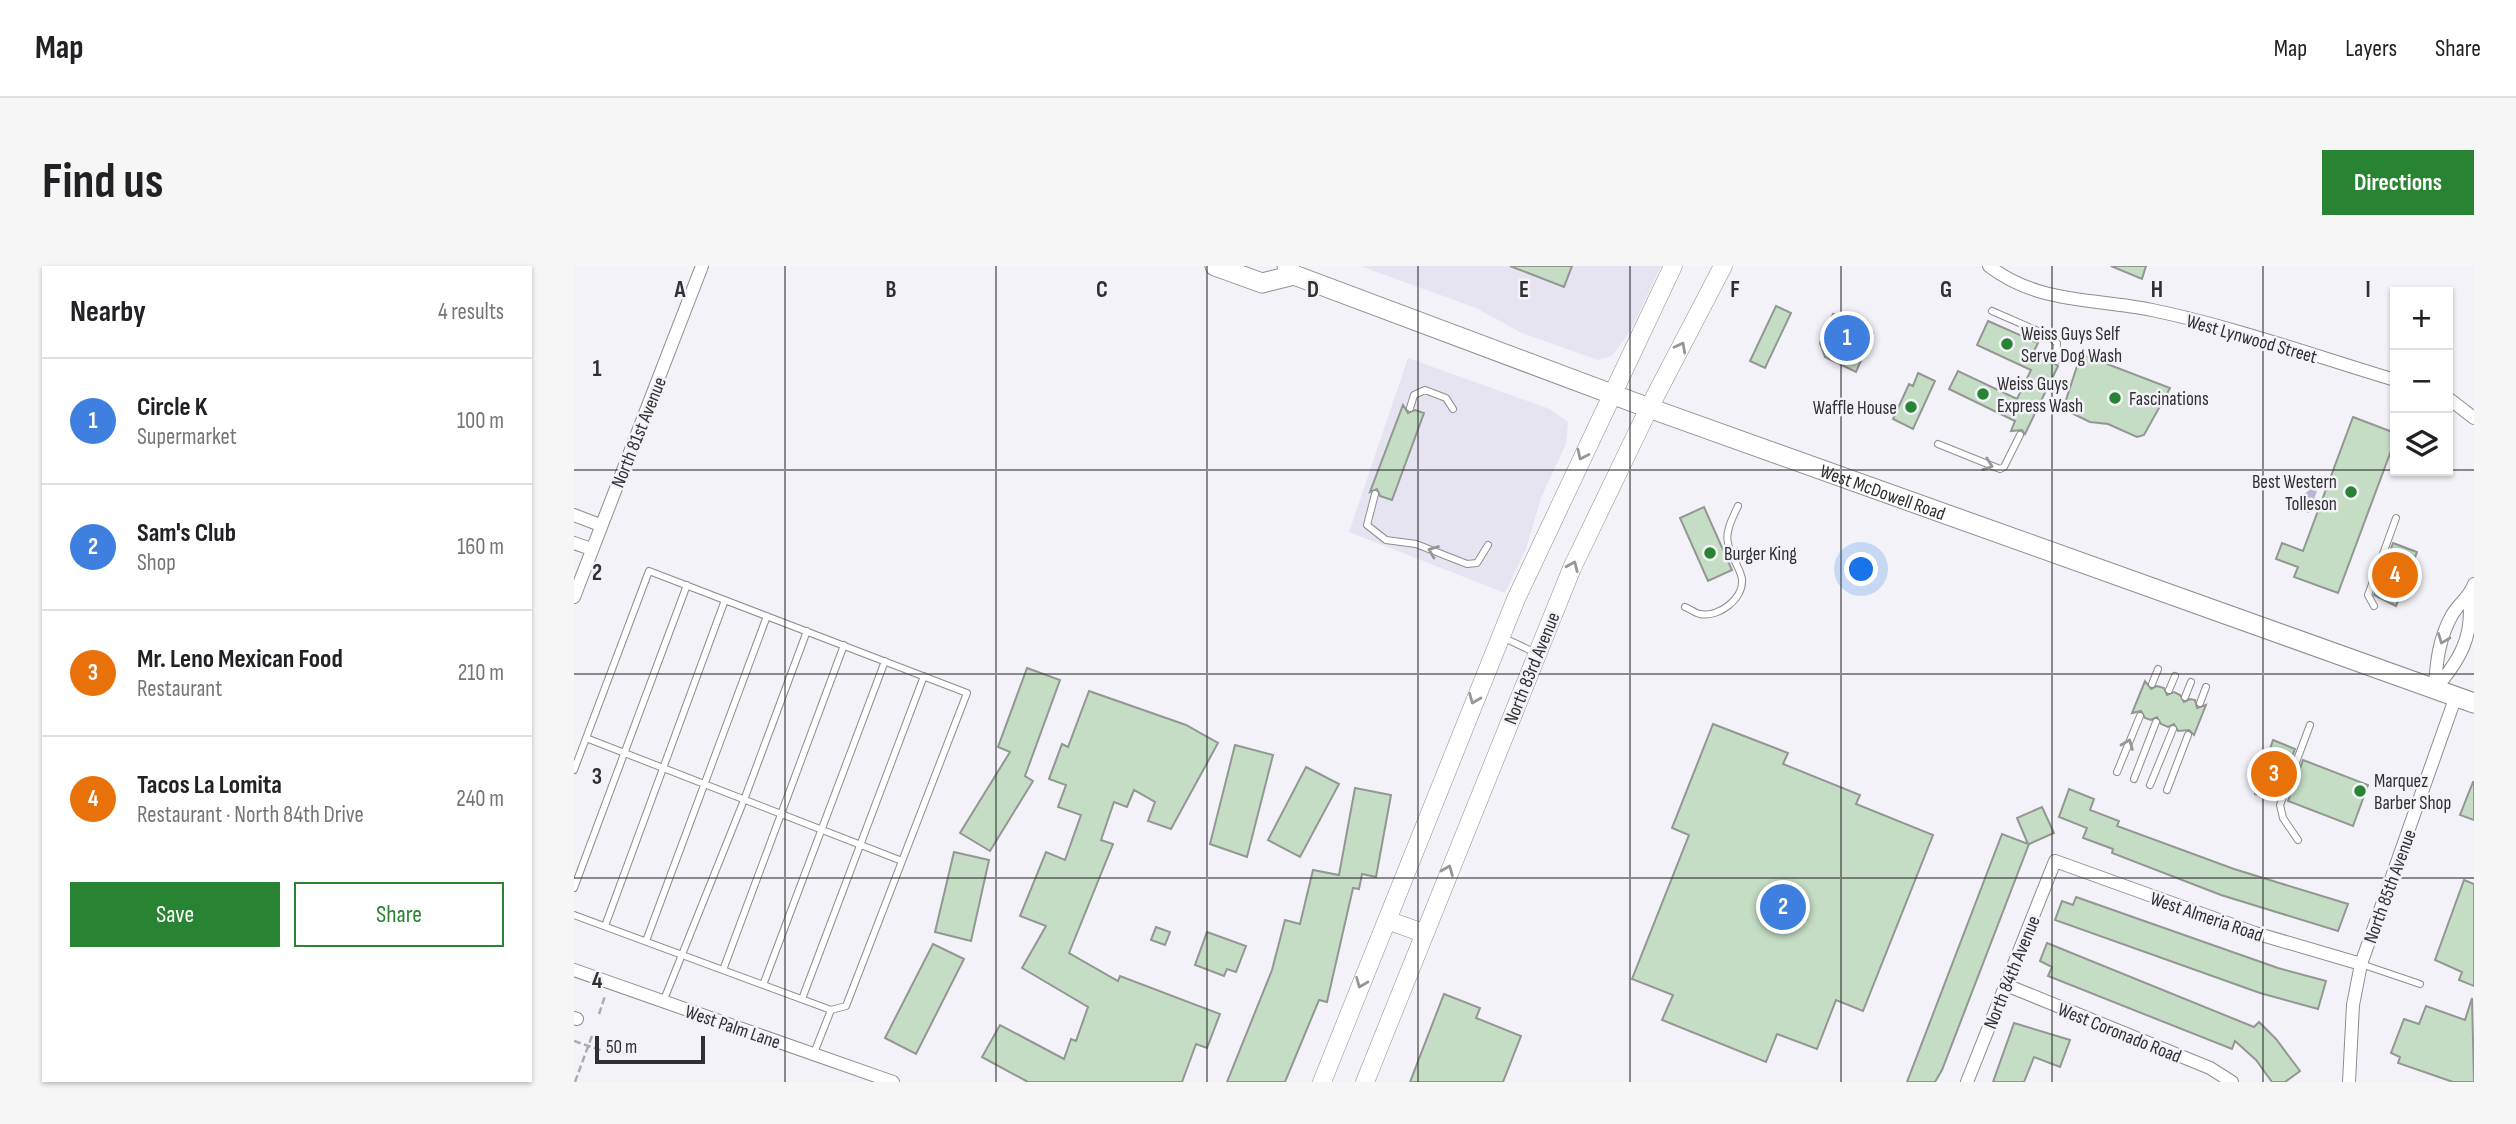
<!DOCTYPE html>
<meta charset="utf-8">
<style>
body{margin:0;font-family:"Sofia Sans Condensed",sans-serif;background:#f6f6f6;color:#202124}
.controls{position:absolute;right:21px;top:21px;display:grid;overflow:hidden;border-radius:0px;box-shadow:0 2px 5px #0004}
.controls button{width:63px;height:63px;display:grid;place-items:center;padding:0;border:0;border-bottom:2px solid #e0e0e0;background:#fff;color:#202124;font:35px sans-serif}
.scale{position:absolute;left:21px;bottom:18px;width:110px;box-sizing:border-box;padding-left:7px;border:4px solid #302f31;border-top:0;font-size:19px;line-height:24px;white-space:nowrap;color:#302f31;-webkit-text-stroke:5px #f3f2f8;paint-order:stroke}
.you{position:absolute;left:1288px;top:304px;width:24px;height:24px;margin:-18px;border:5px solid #fff;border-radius:50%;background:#1a73e8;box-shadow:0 0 0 10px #1a73e833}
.badge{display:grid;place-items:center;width:46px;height:46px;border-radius:50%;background:#288333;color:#fff;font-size:23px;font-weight:700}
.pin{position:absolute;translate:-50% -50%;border:4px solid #fff;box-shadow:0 2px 7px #0006}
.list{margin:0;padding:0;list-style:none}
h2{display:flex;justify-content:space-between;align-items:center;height:91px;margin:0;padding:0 28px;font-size:30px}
h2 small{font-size:23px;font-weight:400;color:#757577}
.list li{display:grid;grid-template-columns:46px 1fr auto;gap:21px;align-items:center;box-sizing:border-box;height:126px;padding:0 28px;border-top:2px solid #e0e0e0}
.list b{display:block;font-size:26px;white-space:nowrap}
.list p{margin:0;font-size:23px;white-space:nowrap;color:#757577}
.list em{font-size:23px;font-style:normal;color:#757577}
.actions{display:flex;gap:14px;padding:21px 28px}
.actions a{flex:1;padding:16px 0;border:2px solid #288333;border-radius:0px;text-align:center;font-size:24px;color:#288333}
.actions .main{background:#288333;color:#fff}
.icon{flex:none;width:38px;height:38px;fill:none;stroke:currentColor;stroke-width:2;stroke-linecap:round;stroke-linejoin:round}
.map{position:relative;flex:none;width:1900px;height:816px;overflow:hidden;border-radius:0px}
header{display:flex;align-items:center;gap:42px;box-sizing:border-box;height:98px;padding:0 35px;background:#fff;border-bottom:2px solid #e0e0e0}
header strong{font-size:33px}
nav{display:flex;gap:38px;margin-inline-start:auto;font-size:24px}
.intro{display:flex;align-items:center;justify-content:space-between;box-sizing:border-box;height:168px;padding:0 42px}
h1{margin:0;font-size:49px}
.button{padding:18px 32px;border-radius:0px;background:#288333;color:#fff;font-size:24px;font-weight:700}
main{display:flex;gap:42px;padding:0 42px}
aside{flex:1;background:#fff;border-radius:0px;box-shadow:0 2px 5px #0004}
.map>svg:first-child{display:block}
.built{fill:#e7e4f1}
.water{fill:#bcb6d3}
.building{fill:#c5ddc4;stroke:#939793;stroke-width:2}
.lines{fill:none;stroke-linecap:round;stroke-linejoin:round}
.lane-casing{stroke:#8e8d92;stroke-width:8}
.street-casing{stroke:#8e8d92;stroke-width:14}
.secondary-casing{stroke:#8e8d92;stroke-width:19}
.primary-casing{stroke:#8e8d92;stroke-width:21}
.path{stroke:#acabaf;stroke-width:2.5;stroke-dasharray:7 3.5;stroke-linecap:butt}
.lane{stroke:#fff;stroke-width:6}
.street{stroke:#fff;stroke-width:12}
.secondary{stroke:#fff;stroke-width:18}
.primary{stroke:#fff;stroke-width:19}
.oneway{stroke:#989798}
.grid{fill:none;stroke:#302f31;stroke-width:2;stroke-opacity:0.55}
.poi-dot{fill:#288333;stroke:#f3f2f8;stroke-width:2.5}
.labels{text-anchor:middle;stroke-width:5;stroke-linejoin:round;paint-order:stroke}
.poi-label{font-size:19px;fill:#302f31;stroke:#f3f2f8;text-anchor:start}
.street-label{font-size:19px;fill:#302f31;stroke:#f3f2f8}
.grid-label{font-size:23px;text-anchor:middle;font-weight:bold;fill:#302f31;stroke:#f3f2f8;stroke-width:5;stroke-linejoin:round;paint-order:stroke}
</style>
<header>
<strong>Map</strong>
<nav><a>Map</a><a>Layers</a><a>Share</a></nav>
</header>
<div class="intro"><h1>Find us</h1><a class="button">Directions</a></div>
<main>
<aside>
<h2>Nearby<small>4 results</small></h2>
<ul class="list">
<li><span class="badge" style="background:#3f7fe0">1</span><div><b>Circle K</b><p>Supermarket</p></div><em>100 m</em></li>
<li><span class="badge" style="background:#3f7fe0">2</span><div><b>Sam's Club</b><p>Shop</p></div><em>160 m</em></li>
<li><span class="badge" style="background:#e8710a">3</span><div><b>Mr. Leno Mexican Food</b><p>Restaurant</p></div><em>210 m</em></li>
<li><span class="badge" style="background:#e8710a">4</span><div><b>Tacos La Lomita</b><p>Restaurant · North 84th Drive</p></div><em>240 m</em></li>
</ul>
<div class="actions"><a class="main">Save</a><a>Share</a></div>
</aside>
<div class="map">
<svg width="1900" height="816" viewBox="0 0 1900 816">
<rect width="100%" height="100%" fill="#f3f2f8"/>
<path class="built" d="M786 0H1087L1056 66 1038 90 1024 94 948 67 902 42Z
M834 92 976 143 994 156 992 178 967 232 952 283 931 327 775 266Z"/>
<path class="water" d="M1737 223 1743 225 1735 247 1724 243 1729 229Z"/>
<path class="building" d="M936 0H998L990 21Z
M1537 0H1572L1568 13Z
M1202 40 1217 47 1191 102 1176 95Z
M1259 48 1299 67 1282 106 1251 91 1246 77Z
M1414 55 1464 77 1460 85 1484 100 1451 168 1448 164 1437 165 1441 155 1375 123 1384 105 1443 133 1457 104 1403 79Z
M1507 88 1596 122 1570 169 1563 171 1534 158 1516 156 1489 143Z
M1344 107 1361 115 1339 163 1319 153 1335 118 1339 120Z
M829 139 834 147 841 144 850 147 818 234 806 230 803 223 796 226Z
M1779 151 1821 167V174L1764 327 1720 311 1724 301 1702 293 1708 277 1729 285Z
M1130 241 1158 304 1134 315 1106 252Z
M1819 277 1843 286 1822 340 1800 329Z
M453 402 486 414 451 510 459 515 416 585 386 567 436 486 424 481Z
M1571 415 1577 423 1583 420 1590 422 1593 429 1600 426 1606 429 1610 436 1616 433 1621 434 1623 442 1632 439 1620 469 1615 464 1604 465 1600 458 1594 461 1587 458 1583 451 1577 454 1571 452 1567 445 1558 447Z
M515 425 612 459 644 477 597 563 574 555 581 536 560 524 553 541 540 536 527 574 539 578 495 687 544 715 546 710 646 748 633 782 622 778 608 816H454L408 791 426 759 490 793 497 773 502 775 514 741 448 702 472 660 446 650 472 586 491 594 507 549 484 541 492 519 475 513 488 478 494 481Z
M1139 458 1214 487 1209 498 1286 529 1282 538 1359 569 1289 745 1262 734 1243 783 1203 768 1192 796 1088 754 1099 729 1058 713 1115 569 1098 562Z
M1699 474 1721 483 1702 533 1681 528Z
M661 479 699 489 673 591 636 578Z
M1729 494 1794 519 1779 560 1714 535Z
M732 501 765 518 726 591 694 574Z
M1899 516H1900V554L1886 549Z
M781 522 817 529 802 611 788 608 785 623 779 622 753 736 745 734 711 816H653L698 704 711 654 726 658 739 604 765 609Z
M1495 523 1520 533 1516 544 1545 555 1543 560 1660 603 1774 638 1764 665 1647 629 1538 587 1539 583 1509 572 1513 562 1485 551Z
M1468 541 1480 567 1455 578 1368 804 1361 816H1333L1428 568 1454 578 1443 552Z
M380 586 415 594 397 675 361 666Z
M1890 614 1900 618V720L1885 714 1888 706 1861 694Z
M1502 631 1704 702 1752 715 1744 743 1686 727 1481 654 1488 635 1499 639Z
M582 661 596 666 591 679 577 674Z
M633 666 672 680 662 706 653 703 650 710 621 699Z
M1473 677 1680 761 1685 756 1702 773 1726 805 1711 816H1698L1682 794 1661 775 1658 783 1474 710 1478 701 1466 695Z
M359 678 390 693 342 788 311 772Z
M870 728 906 742 902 752 947 770 929 816H836Z
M1898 732 1900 816H1879L1824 797 1826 791 1817 787 1830 753 1845 758 1852 740 1891 754Z
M1440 757 1496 774 1486 801 1460 791 1450 816H1419Z"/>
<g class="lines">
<defs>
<path id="lane" d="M1418 45 1473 69 1483 77 1482 95
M836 142 840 129 851 124 872 132 879 143
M1364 178 1426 203 1430 201 1446 169
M801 228 793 259 812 274 842 278 893 298 903 297 914 279
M1800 340 1794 329 1822 252
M1111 341C1116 343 1121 347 1126 348 1144 352 1170 333 1168 313 1166 301 1156 290 1154 277 1151 265 1159 251 1164 240
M928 371 962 387
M1578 418 1584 403
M1595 424 1601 410
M1611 431 1617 416
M1626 437 1632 421
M12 472 328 595
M0 504 75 305 393 427 272 740 257 744 240 787
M1543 506 1566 450
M1560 513 1582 456
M1576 519 1599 463
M1593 524 1614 469
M1724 574 1709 552 1706 539 1736 459
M0 622 113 319
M0 649 257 744
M31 660 151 334
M72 675 193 350
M1787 698 1846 718
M149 704 270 379
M189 719 311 395
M228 733 350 410
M89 736 170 534 233 365"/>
<path id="street" d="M1415 0C1464 38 1520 32 1578 44 1660 61 1741 90 1821 114
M1874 132 1900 152
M0 249 26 259
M0 277 17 283
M0 331 128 0
M1861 423C1862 397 1865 372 1878 349 1885 337 1895 332 1900 318
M1861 423C1886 394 1900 370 1895 331
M0 704 319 816
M1432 719 1636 802 1658 816
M0 752 3 753
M1393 816 1481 595 1681 667 1787 698
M1775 816 1779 739 1787 698 1882 430"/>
<path id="secondary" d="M813 654 849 667
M748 816 942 333 1099 0
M791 816 998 302 1075 142 1149 0"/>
<g id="primary">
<path d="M641 0 688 17 720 9"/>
<path id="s1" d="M713 0 720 9 1075 142 1900 437"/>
</g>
</defs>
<use href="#lane" class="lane-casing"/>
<use href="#street" class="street-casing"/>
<use href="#secondary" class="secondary-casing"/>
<use href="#primary" class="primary-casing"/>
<path class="path" d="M25 748 31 730
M0 775 29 785
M1 816 19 767"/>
<use href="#lane" class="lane"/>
<use href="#street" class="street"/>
<use href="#secondary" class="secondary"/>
<use href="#primary" class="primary"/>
</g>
<defs><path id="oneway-chevron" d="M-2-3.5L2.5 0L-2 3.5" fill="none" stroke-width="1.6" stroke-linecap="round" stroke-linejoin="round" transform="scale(1.75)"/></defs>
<g class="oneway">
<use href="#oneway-chevron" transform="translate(1107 81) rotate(-62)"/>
<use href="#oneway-chevron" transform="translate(1008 189) rotate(115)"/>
<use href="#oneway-chevron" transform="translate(1414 199) rotate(20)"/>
<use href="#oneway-chevron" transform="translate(859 285) rotate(-158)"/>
<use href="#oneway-chevron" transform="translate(999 300) rotate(-66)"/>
<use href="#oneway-chevron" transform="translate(1869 373) rotate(111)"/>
<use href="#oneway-chevron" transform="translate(900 433) rotate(112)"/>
<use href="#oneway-chevron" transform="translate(1554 478) rotate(-68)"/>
<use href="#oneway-chevron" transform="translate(874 604) rotate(-68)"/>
<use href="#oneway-chevron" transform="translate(787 717) rotate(112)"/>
</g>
<path class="grid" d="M211 0V816M422 0V816M633 0V816M844 0V816M1056 0V816M1267 0V816M1478 0V816M1689 0V816M0 204H1821M1874 204H1900M0 408H1900M0 612H1900"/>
<g class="poi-dot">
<circle cx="1433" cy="78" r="7"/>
<circle cx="1409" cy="128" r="7"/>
<circle cx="1541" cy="132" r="7"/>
<circle cx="1337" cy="141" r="7"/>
<circle cx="1777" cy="226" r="7"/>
<circle cx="1136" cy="287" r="7"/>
<circle cx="1786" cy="525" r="7"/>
</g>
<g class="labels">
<g class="poi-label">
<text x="1447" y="74">Weiss Guys Self<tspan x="1447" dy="22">Serve Dog Wash</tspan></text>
<text x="1423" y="124">Weiss Guys<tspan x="1423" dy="22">Express Wash</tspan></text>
<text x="1555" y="139">Fascinations</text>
<text x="1323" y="148" text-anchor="end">Waffle House</text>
<text x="1763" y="222" text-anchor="end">Best Western<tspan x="1763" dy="22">Tolleson</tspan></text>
<text x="1150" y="294">Burger King</text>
<text x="1800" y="521">Marquez<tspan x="1800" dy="22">Barber Shop</tspan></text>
</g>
<g class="street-label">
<text transform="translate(1678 72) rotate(16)" y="7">West Lynwood Street</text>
<text transform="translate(64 166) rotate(-68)" y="7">North 81st Avenue</text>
<text dy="7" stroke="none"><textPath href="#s1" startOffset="639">West McDowell Road</textPath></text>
<text transform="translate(957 402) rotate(-68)" y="7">North 83rd Avenue</text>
<text transform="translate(1815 620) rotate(-70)" y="7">North 85th Avenue</text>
<text transform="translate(1633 650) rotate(19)" y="7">West Almeria Road</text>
<text transform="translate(1437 706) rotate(-68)" y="7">North 84th Avenue</text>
<text transform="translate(159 760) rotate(19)" y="7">West Palm Lane</text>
<text transform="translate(1546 766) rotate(22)" y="7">West Coronado Road</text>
</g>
</g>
<g class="grid-label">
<text x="106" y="31">A</text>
<text x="317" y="31">B</text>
<text x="528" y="31">C</text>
<text x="739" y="31">D</text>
<text x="950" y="31">E</text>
<text x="1161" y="31">F</text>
<text x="1372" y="31">G</text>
<text x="1583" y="31">H</text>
<text x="1794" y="31">I</text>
<text x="23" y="110">1</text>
<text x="23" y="314">2</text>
<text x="23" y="518">3</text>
<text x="23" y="722">4</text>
</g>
</svg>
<div class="controls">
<button>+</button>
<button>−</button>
<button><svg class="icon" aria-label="layers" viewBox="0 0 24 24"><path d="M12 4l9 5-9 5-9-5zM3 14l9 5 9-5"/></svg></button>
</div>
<div class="scale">50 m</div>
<div class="you"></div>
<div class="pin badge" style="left:1273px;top:72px;background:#3f7fe0">1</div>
<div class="pin badge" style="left:1209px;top:641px;background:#3f7fe0">2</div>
<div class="pin badge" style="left:1700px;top:508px;background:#e8710a">3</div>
<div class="pin badge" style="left:1821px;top:309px;background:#e8710a">4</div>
</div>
</main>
